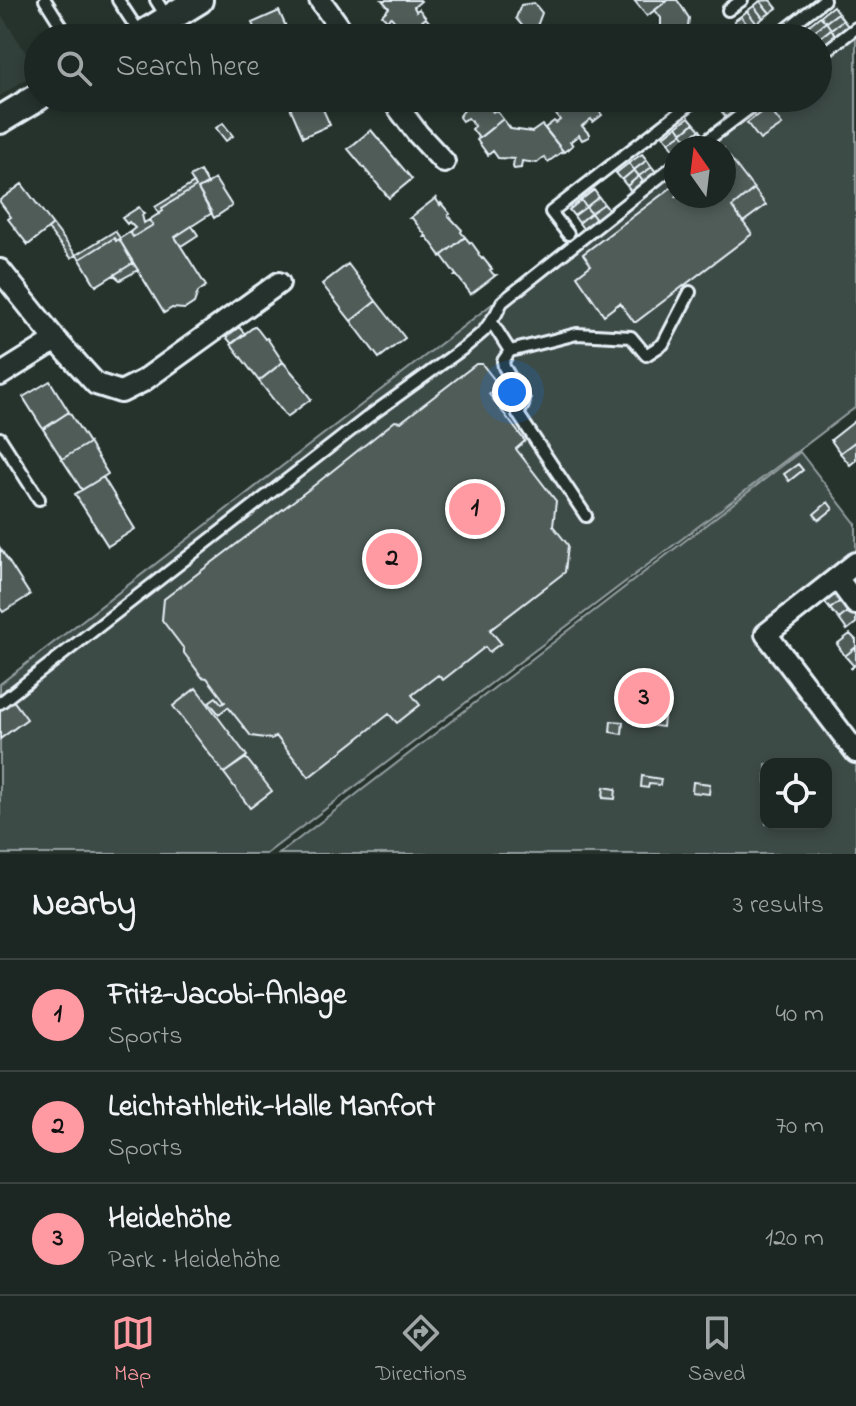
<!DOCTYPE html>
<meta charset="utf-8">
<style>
body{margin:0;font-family:"Indie Flower",sans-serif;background:#252e2a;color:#f1f3f6}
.controls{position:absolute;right:24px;bottom:24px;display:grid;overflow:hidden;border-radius:16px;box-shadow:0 4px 12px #0003}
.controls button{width:72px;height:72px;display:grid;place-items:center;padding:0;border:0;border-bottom:2px solid #3a4340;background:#1c2622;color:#f1f3f6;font:40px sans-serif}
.compass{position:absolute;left:664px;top:136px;width:72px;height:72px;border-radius:50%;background:#1c2622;box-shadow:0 4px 12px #0003;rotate:346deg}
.you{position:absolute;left:512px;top:392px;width:28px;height:28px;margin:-20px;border:6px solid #fff;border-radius:50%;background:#1a73e8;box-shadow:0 0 0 12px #1a73e833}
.badge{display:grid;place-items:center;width:52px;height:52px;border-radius:50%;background:#ff9aa2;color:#111;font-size:26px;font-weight:700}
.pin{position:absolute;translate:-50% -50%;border:4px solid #fff;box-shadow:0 2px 8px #0006}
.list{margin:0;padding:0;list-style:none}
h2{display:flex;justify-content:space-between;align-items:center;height:104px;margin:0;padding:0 32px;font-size:34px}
h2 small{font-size:26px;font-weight:400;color:#a0a5a5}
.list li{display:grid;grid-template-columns:52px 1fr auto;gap:24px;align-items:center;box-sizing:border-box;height:112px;padding:0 32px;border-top:2px solid #3a4340}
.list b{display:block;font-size:30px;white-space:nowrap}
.list p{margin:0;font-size:26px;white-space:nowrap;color:#a0a5a5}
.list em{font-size:26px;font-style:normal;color:#a0a5a5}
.icon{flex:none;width:44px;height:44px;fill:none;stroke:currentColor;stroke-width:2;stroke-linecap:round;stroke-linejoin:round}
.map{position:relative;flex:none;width:856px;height:854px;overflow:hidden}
.search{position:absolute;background:#1c2622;box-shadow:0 4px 12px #0003;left:24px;right:24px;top:24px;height:88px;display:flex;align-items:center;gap:20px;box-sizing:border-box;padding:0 28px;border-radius:44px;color:#a0a5a5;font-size:30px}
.sheet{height:440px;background:#1c2622}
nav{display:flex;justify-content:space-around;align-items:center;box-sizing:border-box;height:112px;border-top:2px solid #3a4340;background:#1c2622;font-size:22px;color:#a0a5a5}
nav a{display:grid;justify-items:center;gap:4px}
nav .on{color:#ff9aa2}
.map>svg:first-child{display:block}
.built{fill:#333f3a}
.green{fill:#3e4b47;stroke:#939ea0;stroke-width:2;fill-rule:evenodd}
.building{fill:#505c59;stroke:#e8f1f8;stroke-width:2}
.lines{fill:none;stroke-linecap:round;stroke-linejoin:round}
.service-casing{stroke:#e8f1f8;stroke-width:16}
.minor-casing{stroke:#e8f1f8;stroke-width:26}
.tertiary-casing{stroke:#e8f1f8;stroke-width:32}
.service{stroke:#26332d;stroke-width:10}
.minor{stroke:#26332d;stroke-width:20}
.tertiary{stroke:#26332d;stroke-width:26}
</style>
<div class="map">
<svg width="856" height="854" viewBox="0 0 856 854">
<rect width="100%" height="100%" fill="#26332d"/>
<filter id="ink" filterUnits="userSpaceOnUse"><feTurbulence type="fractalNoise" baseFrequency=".0125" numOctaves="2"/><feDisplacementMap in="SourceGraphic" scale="16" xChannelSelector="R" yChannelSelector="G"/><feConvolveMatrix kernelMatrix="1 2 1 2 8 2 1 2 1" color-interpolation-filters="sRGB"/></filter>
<g filter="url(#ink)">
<path class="built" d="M0 13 38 71 0 96Z"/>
<path class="green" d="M856 23V407L266 854H0V684L676 162V196H724V148H694L759 98H818V52Z
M800 452 856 524V554L756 633 856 763V854H279ZM766 764H826V824H766Z"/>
<path class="building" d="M382 0H420L421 1 414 7 416 11 419 9 426 18 402 37 395 28 398 25 391 17 387 20 382 15 389 8Z
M634 0H668L647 16Z
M668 0H677L680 4 689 18 687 36 696 38H661V18L655 10Z
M770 0 777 8 770 13 760 1Z
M760 1 770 13 763 18 754 6Z
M534 3 542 13 537 26 524 28 516 18 521 5Z
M754 6 763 18 757 24 747 11Z
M833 6 838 13 826 22 820 16Z
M279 11 291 38H259L252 23Z
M747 11 757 24 750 29 741 16Z
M838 13 843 20 831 29 826 22Z
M741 16 750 29 744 34 734 21Z
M820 16 826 22 813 32 808 26Z
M426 18 433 27 431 29 434 33 441 28 447 35 451 32 456 38H403L402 37Z
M843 20 848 26 836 36 831 29Z
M826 22 831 29 818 39 813 32Z
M831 29 836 36 823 46 818 39Z
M286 98H318L330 125 303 137Z
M452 98H494L497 103 490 108 493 112 496 110 503 119 479 138 472 129 475 126 468 118 462 121 459 117 465 109 459 101 456 103Z
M565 98H568L572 103 576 100 574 98H589L602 115 593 122 591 119 582 126 589 134V137L582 140 579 135 570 142 573 145 564 152 545 128 554 121 556 123 560 120 555 113 562 107 559 103Z
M728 98H731L735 103 722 112 717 106Z
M741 98H751L752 100 740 110 735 103Z
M735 103 740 110 727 119 722 112Z
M768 107 782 125 760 140 747 123Z
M689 117 694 123 682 133 677 126Z
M503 119 511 129 532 132 542 125 563 151 548 162 544 157 537 163 522 161 521 168 514 169 513 167 514 159 498 158 493 151 488 155 477 140Z
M223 123 233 136 226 141 216 128Z
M694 123 700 130 687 140 682 133Z
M677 126 682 133 669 142 664 136Z
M371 130 412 179 389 198 348 149Z
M700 130 705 137 692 146 687 140Z
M682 133 687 140 674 149 669 142Z
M724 150 754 189 732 207 752 234 636 322H634L620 303 604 315 577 276 591 265 583 254 676 184V196H724Z
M642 154 647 160 634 170 629 163Z
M647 160 652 167 639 176 634 170Z
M629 163 634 170 622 180 616 173Z
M652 167 657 173 644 183 639 176Z
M634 170 639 176 627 186 622 180Z
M200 171 208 184 198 189 212 213 175 237 206 286 198 292 194 303 185 309 172 308 164 313 119 239 130 232 133 237 153 225 149 220 163 211 162 208 196 187 190 177Z
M639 176 644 183 632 193 627 186Z
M215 179 232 206 214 218 198 189Z
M194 183 196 187 162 208 163 211 159 214 155 207Z
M22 184 53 225 28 245 8 219 11 217 0 202V200Z
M754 189 766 205 743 222 732 207Z
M594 190 599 197 586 207 581 200Z
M437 197 436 199 440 205 441 203 450 214 448 215 462 230 461 232 465 237 441 256 427 237H425L426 236 412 218H410Z
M599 197 604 204 591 213 586 207Z
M581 200 586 207 574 216 569 210Z
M604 204 609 210 596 220 591 213Z
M139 207 144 214 142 215 144 223 149 220 153 225 133 237 130 232 135 228 129 222 127 224 122 218Z
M586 207 591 213 579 223 574 216Z
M591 213 596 220 584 230 579 223Z
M53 225 76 255 71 258 48 229Z
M192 226 198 235 181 246 175 237Z
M115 231 120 238 116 241 114 238 80 259 76 255Z
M465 237 470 243 471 242 479 253 478 254 482 259 483 258 492 269 490 270 494 275H496L470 295 471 294 457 276H455L456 275 442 256 440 257Z
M114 238 116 241 119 239 133 263 96 286 80 259Z
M133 263 138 270 120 280 114 275Z
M348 264 376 301 351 321 322 284Z
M376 301 405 338 379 358 351 321Z
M255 326 265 339 267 338 283 362 259 381 231 344Z
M239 327 245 334 232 344 226 337Z
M283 362 303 385 301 386 311 399 287 417 259 381Z
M476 364H482L497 383 496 389 489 394 525 441 516 449 556 501 553 526 568 545 565 572 490 630 501 643 489 652 485 647 443 680 438 675 412 695 420 705 397 723 389 714 309 777 276 736 272 739 251 736 228 707 219 714 209 702 216 697 222 704 225 702 207 678 202 677 184 653V649L162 620 164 599 312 487 395 421 401 422Z
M50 381 69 412 43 429 23 397Z
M69 412 89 443 62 459 43 429Z
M855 421 856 441 840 453 831 440Z
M856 441V460L850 465 840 453Z
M89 443 108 474 82 490 62 459Z
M798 464 803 470 789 481 784 474Z
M103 477 135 529 108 546 75 494Z
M828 502 833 509 819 520 814 514Z
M0 548 30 595 3 612 0 608Z
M836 586 844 598 830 609 821 597Z
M844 598 853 608 839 619 830 609Z
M853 608 856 613V623L847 630 839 619Z
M850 634 856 640V647L845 656 837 644Z
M856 647V664L850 669 854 666 845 656Z
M196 688 247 756 224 773 173 706Z
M6 689 11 690 16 697 13 700 27 719 0 739V699L6 694Z
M648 714 664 716 663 727 646 725Z
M611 721 623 722 622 734 610 732Z
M246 758 272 791 250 808 224 773Z
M642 776 661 779 660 785 649 784 648 788 641 787Z
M693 782 710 784 709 794 692 792Z
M604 787 616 789 615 799 603 798Z"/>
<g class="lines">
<defs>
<path id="service" d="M45 0 69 38
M118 0 141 35
M156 0 168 19
M728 10 742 0
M775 38 824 0
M818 57 856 28
M697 148 763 98
M568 234 551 212 698 98
M491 321 510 351 577 334 631 337 646 355 663 344 690 292
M510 351 503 361 504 367 524 400 523 405 518 414 586 516
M0 438 39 499
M0 703 368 417 465 347 484 331 496 314 502 302 676 164"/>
<path id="minor" d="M320 0 347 38
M391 98 418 134 444 162
M0 270 56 340
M0 375 56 340 96 384 121 392 143 381 279 283
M856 563 766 634 856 752
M837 578 856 604"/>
<path id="tertiary" d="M137 38 199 0
M0 120 38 97"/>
</defs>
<use href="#service" class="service-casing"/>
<use href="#minor" class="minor-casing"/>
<use href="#tertiary" class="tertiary-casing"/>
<use href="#service" class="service"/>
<use href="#minor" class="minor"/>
<use href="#tertiary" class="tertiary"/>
</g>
</g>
</svg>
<div class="controls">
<button><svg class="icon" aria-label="locate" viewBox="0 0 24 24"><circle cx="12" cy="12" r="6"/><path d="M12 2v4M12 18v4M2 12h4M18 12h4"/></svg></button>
</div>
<svg class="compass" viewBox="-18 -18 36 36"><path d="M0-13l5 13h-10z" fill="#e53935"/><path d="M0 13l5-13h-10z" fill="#a0a5a5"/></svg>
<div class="you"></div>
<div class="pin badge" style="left:475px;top:509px">1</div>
<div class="pin badge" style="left:392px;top:559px">2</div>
<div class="pin badge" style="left:644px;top:698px">3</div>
<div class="search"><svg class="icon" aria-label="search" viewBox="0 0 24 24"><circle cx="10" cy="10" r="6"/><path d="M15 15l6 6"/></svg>Search here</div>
</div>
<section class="sheet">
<h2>Nearby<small>3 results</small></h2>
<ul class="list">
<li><span class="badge">1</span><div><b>Fritz-Jacobi-Anlage</b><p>Sports</p></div><em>40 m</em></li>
<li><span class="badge">2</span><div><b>Leichtathletik-Halle Manfort</b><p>Sports</p></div><em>70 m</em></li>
<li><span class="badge">3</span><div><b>Heidehöhe</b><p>Park · Heidehöhe</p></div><em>120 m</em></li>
</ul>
</section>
<nav>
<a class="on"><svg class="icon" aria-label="map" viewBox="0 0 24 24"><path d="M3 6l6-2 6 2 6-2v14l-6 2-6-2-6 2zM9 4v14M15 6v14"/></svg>Map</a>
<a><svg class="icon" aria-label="directions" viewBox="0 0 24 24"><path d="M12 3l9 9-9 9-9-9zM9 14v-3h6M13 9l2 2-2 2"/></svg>Directions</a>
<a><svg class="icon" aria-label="saved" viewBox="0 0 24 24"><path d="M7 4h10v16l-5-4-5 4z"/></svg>Saved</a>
</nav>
